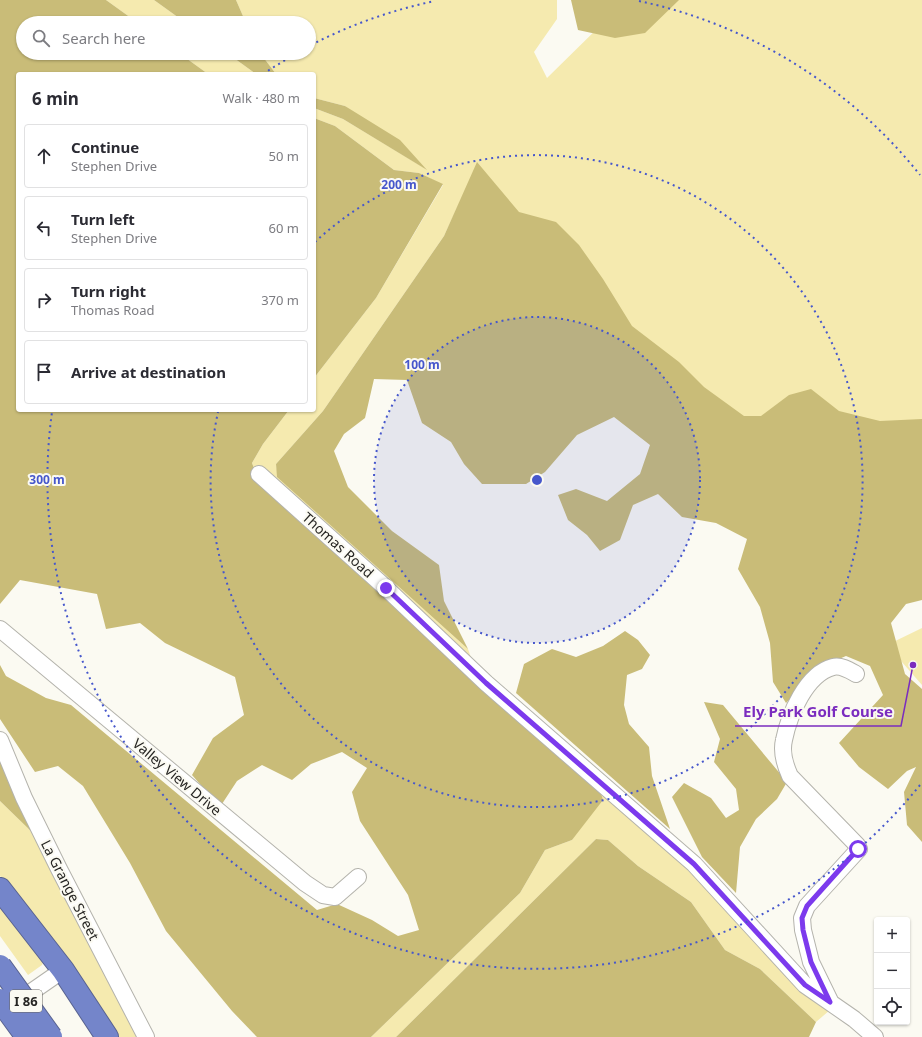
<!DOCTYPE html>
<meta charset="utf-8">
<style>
body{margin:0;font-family:"Noto Sans",sans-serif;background:#f7f7f7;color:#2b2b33}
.controls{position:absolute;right:12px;bottom:12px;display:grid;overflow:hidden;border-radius:4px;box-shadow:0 1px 3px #0004}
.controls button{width:36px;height:36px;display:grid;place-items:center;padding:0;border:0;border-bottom:1px solid #e1e1e2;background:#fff;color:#2b2b33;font:20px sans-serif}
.stop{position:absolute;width:12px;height:12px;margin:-9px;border:3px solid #7c3aed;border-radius:50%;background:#fff}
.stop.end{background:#7c3aed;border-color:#fff;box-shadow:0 1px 4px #0008}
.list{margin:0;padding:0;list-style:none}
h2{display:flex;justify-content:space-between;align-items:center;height:52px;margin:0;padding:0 16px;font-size:17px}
h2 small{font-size:13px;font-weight:400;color:#7c7c81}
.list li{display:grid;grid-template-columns:26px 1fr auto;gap:12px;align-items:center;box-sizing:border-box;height:64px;margin:0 8px 8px;padding:0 8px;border:1px solid #e1e1e2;border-radius:4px}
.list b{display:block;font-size:15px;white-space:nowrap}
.list p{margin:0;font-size:13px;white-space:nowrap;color:#7c7c81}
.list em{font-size:13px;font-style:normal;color:#7c7c81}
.icon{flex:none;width:22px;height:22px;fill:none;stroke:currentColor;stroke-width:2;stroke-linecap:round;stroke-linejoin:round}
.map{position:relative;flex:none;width:922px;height:1037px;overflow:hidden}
.search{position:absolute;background:#fff;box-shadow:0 1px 3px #0004;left:16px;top:16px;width:300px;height:44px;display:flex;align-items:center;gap:10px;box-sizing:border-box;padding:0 14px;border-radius:22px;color:#7c7c81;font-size:15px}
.panel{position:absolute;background:#fff;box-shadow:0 1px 3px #0004;left:16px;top:72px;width:300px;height:340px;border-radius:4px}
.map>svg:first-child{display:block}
.green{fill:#f5eaaf}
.forest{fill:#c9bc78}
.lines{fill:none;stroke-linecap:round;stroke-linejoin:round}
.minor-casing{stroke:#b4b3ac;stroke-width:18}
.highway-casing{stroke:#596390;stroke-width:24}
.minor{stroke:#fff;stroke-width:16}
.highway{stroke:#7485ca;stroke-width:22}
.highway-bridge-casing{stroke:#596390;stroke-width:24;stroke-linecap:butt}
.highway-bridge{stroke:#7485ca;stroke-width:22}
.route{stroke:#7c3aed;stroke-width:5}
.ring{fill:none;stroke:#4657cc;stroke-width:2;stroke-dasharray:2 4}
.labels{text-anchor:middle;stroke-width:4;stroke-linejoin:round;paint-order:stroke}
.shield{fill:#fbfaf2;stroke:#666561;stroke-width:1}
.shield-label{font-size:13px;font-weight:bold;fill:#262523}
.street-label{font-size:14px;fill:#262523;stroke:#fbfaf2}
.centre{fill:#4657cc;stroke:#fbfaf2;stroke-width:2}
.ring-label{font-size:12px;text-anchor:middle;font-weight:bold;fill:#4657cc;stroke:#fbfaf2;stroke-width:4;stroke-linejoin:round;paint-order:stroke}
.leader{fill:none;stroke:#7b2cbf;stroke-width:1.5}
.callout-dot{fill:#7b2cbf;stroke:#fbfaf2;stroke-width:1.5}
.callout-label{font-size:15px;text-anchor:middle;font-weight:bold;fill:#7b2cbf;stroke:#fbfaf2;stroke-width:4;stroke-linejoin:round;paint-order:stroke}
</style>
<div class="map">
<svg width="922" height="1037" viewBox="0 0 922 1037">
<rect width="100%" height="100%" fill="#fbfaf2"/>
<path class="green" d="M106 0H154L186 23H138Z
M236 0H557V19L534 52 547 78 605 21 633 0H922V434L757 436 668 380 469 182 444 236 323 411 276 464 278 477 468 649 480 684 258 479 252 463 263 444 289 410H314V378L376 298 443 185 419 173 394 170 335 126 314 118V108L343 119 426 169 345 106 314 98V74H276L260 53H309V23H246Z
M179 53H227L256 74H208Z
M922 628V685L887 645Z
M599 787 702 881 830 1010 816 1022 760 969 725 950 691 902 638 866 608 840 596 839 396 1037H371L520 893 545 850 572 840Z
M0 801 38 838 142 1037H116L47 935 0 876Z
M0 899 44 959 42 965 28 975 0 936Z"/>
<path class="forest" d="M0 0H106L138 23H23V53H179L208 74H18V410H289L263 444 252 463 258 479 599 787 603 800 572 840 545 850 520 893 371 1037H257L232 1011 166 931 130 863 83 786 58 766 35 772 0 719V665L6 676 46 698 71 705 317 910 337 904 372 920 398 936 419 930 408 895 360 821 352 792 367 768 342 752 311 764 292 780 262 765 237 781 220 807 192 775 213 738 244 715 235 677 165 643 140 623 106 629 97 594 20 580 0 604Z
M154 0H236L246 23H186Z
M571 0H679L645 33 615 38 578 30Z
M227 53H260L276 74H256Z
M314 98 345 106 400 140 427 170 343 119 314 108Z
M314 118 335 126 394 170 419 173 443 184 376 298 314 378Z
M477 162 519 212 556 222 579 245 603 279 632 326 679 362 704 387 744 416H761L789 395 811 389 839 411 880 421 922 419V600L906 604 891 623 905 674 922 689V842L907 825 904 792 916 767 907 771 888 789 859 767 839 743 883 695 870 666 846 656 820 667 786 703 773 682 770 643 760 607 738 569 747 539 716 523 682 517 658 494 633 505 620 540 600 551 587 535 568 520 558 495 576 489 607 501 640 474 650 445 614 417 577 435 545 472 526 484H482L464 464 451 442 422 423 407 380 374 379 365 418 344 434 334 451 348 487 392 531 439 565 444 601 468 649 277 477 276 464 323 411 444 236Z
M625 631 638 640 650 655 642 669 627 675 624 705 629 724 649 747 652 776 670 829 516 693 524 664 552 649 576 657 603 646Z
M704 702 723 705 787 782 777 799 756 819 740 847 736 893 702 857 672 797 684 783 711 798 726 818 739 810 736 789 714 762 720 739Z
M0 752 38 838 0 801Z
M596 839 608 840 638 866 691 902 725 950 760 969 816 1022 809 1037H396Z"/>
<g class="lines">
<defs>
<path id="minor" d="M259 474 386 588 486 683 694 864 805 985 854 1019 875 1037
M0 629 305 883 323 895 335 897 358 877
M0 740 24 798 59 869 146 1037
M830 1001 811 962 803 930 802 918 807 906 859 849 857 845 790 776C785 765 781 752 784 740 789 715 806 674 833 667 841 665 849 670 856 674
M14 1004 63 970"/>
<path id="highway" d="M0 889 63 970 107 1037"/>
</defs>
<use href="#minor" class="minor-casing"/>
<use href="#highway" class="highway-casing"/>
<use href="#minor" class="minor"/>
<use href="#highway" class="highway"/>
<defs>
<path id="highway-bridge" d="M0 966 51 1037
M0 1000 27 1037"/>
</defs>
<use href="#highway-bridge" class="highway-bridge-casing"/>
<use href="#highway-bridge" class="highway-bridge"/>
</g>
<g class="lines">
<path class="route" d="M386 588 486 683 694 864 805 985 830 1002 811 962 803 930 802 918 807 906 858 849"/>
</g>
<circle cx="537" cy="480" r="163" fill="#4657cc" fill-opacity=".12"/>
<g class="ring">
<circle cx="537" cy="480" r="163"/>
<path d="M315 242A326 326 0 1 1 218 412"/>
<path d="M920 785A490 490 0 0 1 52 412M263 74A490 490 0 0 1 296 54M311 45A490 490 0 0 1 435 1M639 1A490 490 0 0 1 920 175"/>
</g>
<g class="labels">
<rect class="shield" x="10" y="990" width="32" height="22" rx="3"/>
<g class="shield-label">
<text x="26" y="1006">I 86</text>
</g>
<g class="street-label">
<text transform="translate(338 545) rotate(42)" y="5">Thomas Road</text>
<text transform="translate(177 777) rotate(40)" y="5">Valley View Drive</text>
<text transform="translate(70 890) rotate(63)" y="5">La Grange Street</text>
</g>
</g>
<circle cx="537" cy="480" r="6" class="centre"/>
<g class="ring-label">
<text x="399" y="189">200 m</text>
<text x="422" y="369">100 m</text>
<text x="47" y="484">300 m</text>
</g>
<path class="leader" d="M913 665L901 726H735"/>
<circle class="callout-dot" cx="913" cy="665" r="4"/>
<g class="callout-label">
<text x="818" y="717">Ely Park Golf Course</text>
</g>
</svg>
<div class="controls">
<button>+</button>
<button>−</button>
<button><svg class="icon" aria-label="locate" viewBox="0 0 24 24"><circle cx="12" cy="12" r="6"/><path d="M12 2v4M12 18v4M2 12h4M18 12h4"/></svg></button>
</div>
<div class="stop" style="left:858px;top:849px"></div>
<div class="stop end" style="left:386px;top:588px"></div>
<div class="search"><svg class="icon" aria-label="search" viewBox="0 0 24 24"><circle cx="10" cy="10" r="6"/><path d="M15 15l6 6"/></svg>Search here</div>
<section class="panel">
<h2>6 min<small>Walk · 480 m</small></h2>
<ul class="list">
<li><svg class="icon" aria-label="ahead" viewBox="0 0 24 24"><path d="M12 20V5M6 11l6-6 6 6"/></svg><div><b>Continue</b><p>Stephen Drive</p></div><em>50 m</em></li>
<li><svg class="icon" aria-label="left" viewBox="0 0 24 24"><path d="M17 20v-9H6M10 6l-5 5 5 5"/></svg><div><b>Turn left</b><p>Stephen Drive</p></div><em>60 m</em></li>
<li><svg class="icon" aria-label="right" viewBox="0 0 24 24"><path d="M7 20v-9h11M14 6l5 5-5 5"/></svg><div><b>Turn right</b><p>Thomas Road</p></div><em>370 m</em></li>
<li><svg class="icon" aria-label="arrive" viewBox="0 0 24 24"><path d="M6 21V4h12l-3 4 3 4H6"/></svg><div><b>Arrive at destination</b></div></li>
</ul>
</section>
</div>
